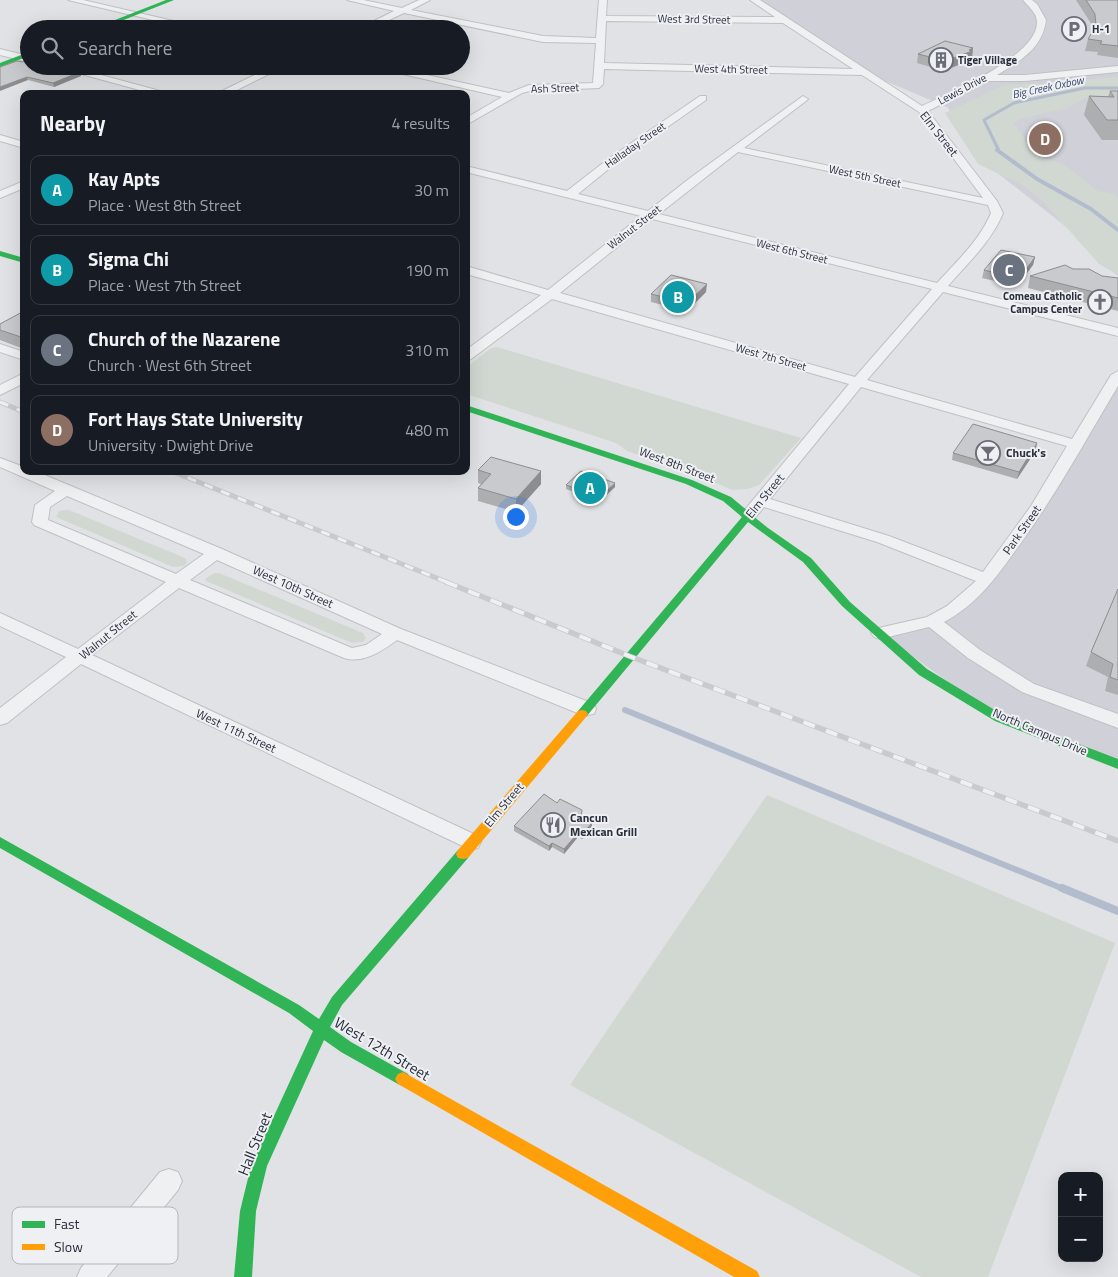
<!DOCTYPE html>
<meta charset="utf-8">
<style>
body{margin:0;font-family:"Titillium Web",sans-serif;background:#20242c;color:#f1f3f6}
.controls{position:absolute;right:15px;bottom:15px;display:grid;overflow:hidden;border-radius:10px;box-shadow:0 5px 20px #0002}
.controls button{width:45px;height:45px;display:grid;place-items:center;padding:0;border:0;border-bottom:1px solid #363941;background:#171b24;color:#f1f3f6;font:25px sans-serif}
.you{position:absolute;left:515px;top:516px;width:18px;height:18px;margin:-12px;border:4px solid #fff;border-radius:50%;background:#1a73e8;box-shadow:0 0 0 8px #1a73e833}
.badge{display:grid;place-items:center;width:32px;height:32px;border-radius:50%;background:#b45309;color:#fff;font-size:16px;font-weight:700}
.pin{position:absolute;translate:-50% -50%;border:2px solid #fff;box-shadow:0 1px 5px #0006}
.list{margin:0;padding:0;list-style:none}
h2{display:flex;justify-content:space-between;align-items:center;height:65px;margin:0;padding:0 20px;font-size:21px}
h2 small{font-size:16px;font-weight:400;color:#9ea1a6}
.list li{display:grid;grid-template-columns:32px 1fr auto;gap:15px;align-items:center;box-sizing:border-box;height:70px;margin:0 10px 10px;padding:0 10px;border:1px solid #363941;border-radius:10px}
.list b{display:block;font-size:19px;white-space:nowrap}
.list p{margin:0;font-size:16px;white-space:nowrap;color:#9ea1a6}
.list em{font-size:16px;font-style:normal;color:#9ea1a6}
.icon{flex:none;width:28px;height:28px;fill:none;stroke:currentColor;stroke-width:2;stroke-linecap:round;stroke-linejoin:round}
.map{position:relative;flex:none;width:1118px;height:1277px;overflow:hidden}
.search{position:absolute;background:#171b24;box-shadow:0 5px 20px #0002;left:20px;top:20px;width:450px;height:55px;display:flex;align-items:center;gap:12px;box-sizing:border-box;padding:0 18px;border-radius:28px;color:#9ea1a6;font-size:19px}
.panel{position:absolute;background:#171b24;box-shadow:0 5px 20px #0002;left:20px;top:90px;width:450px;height:385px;border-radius:10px}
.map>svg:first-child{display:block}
.built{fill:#d0d1d8}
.green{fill:#d1d8d1}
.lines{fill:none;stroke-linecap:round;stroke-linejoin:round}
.stream-far3{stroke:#b2bccd;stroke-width:3}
.stream-far2{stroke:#b2bccd;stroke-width:4}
.stream-far1{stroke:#b2bccd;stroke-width:6}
.stream{stroke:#b2bccd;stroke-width:8}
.street-casing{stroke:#bfc0c3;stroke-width:2}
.street{fill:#eff0f2;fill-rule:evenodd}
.fast{fill:#30b455;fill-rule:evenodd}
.slow{fill:#ff9f0a;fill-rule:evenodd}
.rail-far1-casing{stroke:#c9cacd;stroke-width:5}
.rail-casing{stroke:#c9cacd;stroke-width:5.5}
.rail-far1{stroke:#eef0f4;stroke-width:3;stroke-dasharray:9;stroke-linecap:butt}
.rail{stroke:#eef0f4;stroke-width:4;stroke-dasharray:12;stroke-linecap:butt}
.wall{fill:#adaeb0}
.shaded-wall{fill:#8d8d90}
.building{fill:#c9cacd;stroke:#8d8d90}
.labels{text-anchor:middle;stroke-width:4;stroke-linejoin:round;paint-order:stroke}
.far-street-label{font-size:11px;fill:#2a2f3c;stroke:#eef0f4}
.far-poi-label{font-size:11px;font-weight:bold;fill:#2a2f3c;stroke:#eef0f4;text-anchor:start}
.far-water-label{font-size:11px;font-style:italic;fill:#394b6b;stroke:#eef0f4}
.street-label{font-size:12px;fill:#2a2f3c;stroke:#eef0f4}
.poi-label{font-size:12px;font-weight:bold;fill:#2a2f3c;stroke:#eef0f4;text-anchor:start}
.near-street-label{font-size:15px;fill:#2a2f3c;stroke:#eef0f4}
.key{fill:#eef0f4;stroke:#b3b6bd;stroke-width:1}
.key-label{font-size:14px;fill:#2a2f3c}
</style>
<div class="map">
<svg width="1118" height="1277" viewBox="0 0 1118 1277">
<rect width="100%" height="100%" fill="#e1e2e5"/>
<path class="built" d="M756 0H1118V276L1069 229 995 171 947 107 864 72Z
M1118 381V764L999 718 880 633 932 621 997 566Z"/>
<path class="green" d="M1118 77V99L1086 98 1067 108 1019 119 1014 124 1036 155 1065 165 1097 191 1115 194 1118 200V275L1099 264 1042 200 1024 186 978 164 945 113 1004 85 1034 84Z
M497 347 801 438 759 485 748 489 732 490 698 475 627 451 616 443 466 394V368L491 348Z
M64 510H69L185 558 187 562 184 566 173 567 56 517 59 511Z
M214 573H219L363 633 366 638 363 642 352 643 206 581 205 579Z
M767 795 1115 943 988 1277H921L570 1085Z"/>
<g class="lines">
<path class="stream-far3" d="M999 151 984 120 1014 103 1085 88H1118"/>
<path class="stream-far2" d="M997 150 1037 179 1091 209 1118 230"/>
<path class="stream-far1" d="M625 710 1066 890"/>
<path class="stream" d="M1062 888 1118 911"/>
<defs>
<path id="street" d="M68 0H83L208 29H191Z
M347 0H363L402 8 419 0H430L411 10 543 36 596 38 599 0H607L606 16 775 17 750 0H760L922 106C950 93 1038 56 1037 22 1037 13 1028 6 1023 0H1032L1037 4 1046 20C1043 48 1019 62 997 75H1025L1118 66V72L1025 81H987L928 111 997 201 1003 213C992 241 967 264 948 286L1118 328V336L943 292 867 380 1072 439 1111 375 1118 371V386C1087 438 1058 491 1023 540 999 573 981 602 944 622L980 650 1034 684 1118 714V728L1022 692 968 658 929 627 880 639 874 637 871 633 874 629 927 617 947 606 976 581 877 542 764 507 755 518H743L741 515 743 512 849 384 552 299 471 359 466 360V350L541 295 466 274V266L548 290 641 216 466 172V166L567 191 608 159 700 96H706V100L616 163 578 194 648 211 690 178 803 96 808 99 806 101 744 148 983 198 919 112 862 75 604 69 603 84 599 88 530 91 522 93 466 125V118L502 97 368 66H386L509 93 529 85 593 83 596 43 543 42 404 13 370 29H358L394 11ZM606 21 783 23 853 69 604 63ZM738 152 988 205 991 213C980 240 956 262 937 283L659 214ZM652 219 932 289 855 377 560 293ZM861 387 1067 446 1031 506 983 572 889 536 770 499Z
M0 49 29 56V62L0 55Z
M52 66H68L171 94H154Z
M273 66H285L229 94H216Z
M0 135 24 142V148L0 141Z
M24 181V188L0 198V191Z
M0 344 24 352V360L0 352Z
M24 373V383L0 395V385Z
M0 458 24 467V471H35L222 549 401 629 594 704 596 709 594 714 587 715 580 714 397 640C382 651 363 664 344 658L179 588 92 655 478 836 481 842 478 848 471 850 81 664 7 723 0 725V708L66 657 0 626V613L78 649 166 582 34 525 32 522 35 505 55 491 0 467ZM67 496 204 554 176 574 48 520 50 507ZM217 560 382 634 366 645 352 648 190 580Z
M169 1169 178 1172 182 1181 178 1190 107 1277H77L81 1268 160 1172Z"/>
</defs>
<use href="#street" class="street-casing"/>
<use href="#street" class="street"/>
<path class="fast" d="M166 0H174L101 29H92Z
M29 52V56L0 67V63Z
M0 251 24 258V263L0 256Z
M466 405 692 480 731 497 749 512 753 513V516L768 528 811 558 850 602 927 669 1003 715 1118 759V769L995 721 919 675 842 606 803 562 748 522 586 717H578L576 714 578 711 742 517 723 501 686 484 466 411Z
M0 837 299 1005 319 1019 332 997 458 850 463 849 468 850 470 854 468 858 342 1005 330 1027 351 1042 408 1074 411 1079 408 1084 403 1086 398 1084 341 1052 324 1040 267 1166 256 1211 252 1277H234L240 1211 251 1166 313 1031 289 1013 0 848Z"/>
<path class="slow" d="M582 710 586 711 588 714 586 717 468 858 463 859 458 858 456 854 458 850 578 711Z
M403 1072 757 1271 760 1277H734L398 1084 395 1079 398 1074Z"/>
<defs>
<path id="rail-far1" d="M0 402 24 412
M171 471 449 583"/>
<path id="rail" d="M446 582 629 656 1118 841"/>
</defs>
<use href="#rail-far1" class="rail-far1-casing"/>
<use href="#rail" class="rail-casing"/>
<use href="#rail-far1" class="rail-far1"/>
<use href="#rail" class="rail"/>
</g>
<path class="wall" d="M1076 0H1118V58L1097 55 1098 52 1085 51 1088 39 1093 31 1092 25Z
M973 48 972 58H970V60L944 71 917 63 918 54Z
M22 62 80 72 81 76 54 87 28 80Z
M76 66H106L94 71Z
M1110 91H1118V140H1102L1084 115 1089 96 1108 97Z
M1035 257 1033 265 1017 286 982 278 984 270Z
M1030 276H1102L1118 278V311L1028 288Z
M706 292 687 311 651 302V294Z
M24 311V349L0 340V324Z
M1036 450 1017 479 952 460 953 453Z
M478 470 541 484 516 512 478 501V488L481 484 478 483Z
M566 485 615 487 600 501 566 489Z
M1118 589V695L1105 691 1108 677 1086 666 1091 652Z
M557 803 592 823V828L582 839 578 837 564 854 552 847 549 851 514 831V826Z"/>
<path class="shaded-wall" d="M973 48 972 58H970V60L944 71 946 61Z
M95 66H106L94 71 93 67Z
M80 72 81 76 54 87 53 83Z
M27 77 28 80 0 91V87Z
M1035 257 1033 265 1017 286 1019 279Z
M707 284 706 292 687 311V303Z
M1037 443 1036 450 1017 479 1019 472Z
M541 471V484L516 512V499Z
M615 483V487L600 501V497Z
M592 823V828L582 839V834Z
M578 833V837L564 854V849Z
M552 843V847L549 851V846Z"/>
<path class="building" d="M1086 0H1118V46L1100 44 1102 41 1088 39 1096 26 1095 14Z
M945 41 973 48 969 50 972 51 946 61 918 54Z
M29 60V66H59L80 72 53 83 27 77 0 87V67L17 61 22 62Z
M1110 91H1118V120H1107L1089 96 1114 97Z
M1001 250 1035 257 1019 279 984 270Z
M1065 265 1073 269H1089L1102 276 1118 278V298L1030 276Z
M671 275 707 284 687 303 651 294Z
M24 311V338L0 330V324Z
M973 424 1037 443 1019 472 953 453Z
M491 457 541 471 516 499 478 488 491 474 478 470Z
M581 471 615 483 600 497 566 485Z
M1118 589V680L1110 677 1113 664 1091 652Z
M544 794 557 803 560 799 582 810 581 817 592 823 582 834 578 833 564 849 552 843 549 846 514 826Z"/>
<defs>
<symbol id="parking-ring" viewBox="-11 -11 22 22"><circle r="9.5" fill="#eef0f4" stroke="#6a6e77" stroke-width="1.5"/><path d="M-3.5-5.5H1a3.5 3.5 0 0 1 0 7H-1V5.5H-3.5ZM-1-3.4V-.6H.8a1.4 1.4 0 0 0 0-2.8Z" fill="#6a6e77"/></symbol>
<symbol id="building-ring" viewBox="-11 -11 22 22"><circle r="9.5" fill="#eef0f4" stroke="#6a6e77" stroke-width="1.5"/><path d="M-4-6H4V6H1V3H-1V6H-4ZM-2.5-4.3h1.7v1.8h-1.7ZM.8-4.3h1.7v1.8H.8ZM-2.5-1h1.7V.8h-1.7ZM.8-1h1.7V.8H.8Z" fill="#6a6e77"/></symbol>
<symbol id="church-ring" viewBox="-11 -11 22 22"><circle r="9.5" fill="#eef0f4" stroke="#6a6e77" stroke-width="1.5"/><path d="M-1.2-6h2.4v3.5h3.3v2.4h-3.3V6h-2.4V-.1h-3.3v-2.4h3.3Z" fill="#6a6e77"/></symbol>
<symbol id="bar-ring" viewBox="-11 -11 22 22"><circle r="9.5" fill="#eef0f4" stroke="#6a6e77" stroke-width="1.5"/><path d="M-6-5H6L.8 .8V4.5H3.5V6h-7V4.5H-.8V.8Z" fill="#6a6e77"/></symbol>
<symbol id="restaurant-ring" viewBox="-11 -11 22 22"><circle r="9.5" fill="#eef0f4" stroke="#6a6e77" stroke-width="1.5"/><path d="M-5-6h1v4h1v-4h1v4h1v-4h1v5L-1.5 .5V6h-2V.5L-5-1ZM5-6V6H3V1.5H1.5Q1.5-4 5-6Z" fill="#6a6e77"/></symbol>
</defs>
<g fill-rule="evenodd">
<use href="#parking-ring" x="1060" y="15" width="28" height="28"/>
<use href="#building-ring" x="927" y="46" width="28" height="28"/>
<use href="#church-ring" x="1086" y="288" width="28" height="28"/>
<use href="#bar-ring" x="974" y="439" width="28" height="28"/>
<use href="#restaurant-ring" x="539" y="811" width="28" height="28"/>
</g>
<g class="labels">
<g class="far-street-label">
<text transform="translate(694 19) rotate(1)" y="4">West 3rd Street</text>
<text transform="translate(731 69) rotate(1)" y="4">West 4th Street</text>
<text transform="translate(555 88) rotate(-2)" y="4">Ash Street</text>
<text transform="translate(962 89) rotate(-28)" y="4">Lewis Drive</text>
<text transform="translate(635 145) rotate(-35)" y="4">Halladay Street</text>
<text transform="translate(865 176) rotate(12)" y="4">West 5th Street</text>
<text transform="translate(634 227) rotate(-38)" y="4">Walnut Street</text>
<text transform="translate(792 251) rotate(14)" y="4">West 6th Street</text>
<text transform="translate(771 357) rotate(16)" y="4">West 7th Street</text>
</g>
<g class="far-poi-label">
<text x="1092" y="33">H-1</text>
<text x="958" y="64">Tiger Village</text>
<text x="1082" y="300" text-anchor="end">Comeau Catholic<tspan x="1082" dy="13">Campus Center</tspan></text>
</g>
<g class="far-water-label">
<text transform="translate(1048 87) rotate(-12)" y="4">Big Creek Oxbow</text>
</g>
<g class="street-label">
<text transform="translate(939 134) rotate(52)" y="4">Elm Street</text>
<text transform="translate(677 465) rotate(21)" y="4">West 8th Street</text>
<text transform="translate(765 496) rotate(-51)" y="4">Elm Street</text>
<text transform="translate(1022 530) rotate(-55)" y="4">Park Street</text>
<text transform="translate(293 587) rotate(24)" y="4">West 10th Street</text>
<text transform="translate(108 635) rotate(-39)" y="4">Walnut Street</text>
<text transform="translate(236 731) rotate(25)" y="4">West 11th Street</text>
<text transform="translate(1040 732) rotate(23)" y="4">North Campus Drive</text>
<text transform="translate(504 805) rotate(-50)" y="4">Elm Street</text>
</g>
<g class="poi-label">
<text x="1006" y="457">Chuck's</text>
<text x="570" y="822">Cancun<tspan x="570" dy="14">Mexican Grill</tspan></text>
</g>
<g class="near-street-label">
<text transform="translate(382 1049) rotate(31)" y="5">West 12th Street</text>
<text transform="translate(255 1144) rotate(-68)" y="5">Hall Street</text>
</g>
</g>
<rect x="12" y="1207" width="166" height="57" rx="8" class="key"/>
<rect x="22" y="1221" width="23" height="7" fill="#30b455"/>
<rect x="22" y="1244" width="23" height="6" fill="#ff9f0a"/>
<g class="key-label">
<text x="54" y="1229">Fast</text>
<text x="54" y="1252">Slow</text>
</g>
</svg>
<div class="controls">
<button>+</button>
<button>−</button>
</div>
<div class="you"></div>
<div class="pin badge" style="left:590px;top:488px;background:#0f9aa8">A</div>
<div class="pin badge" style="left:678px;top:297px;background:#0f9aa8">B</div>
<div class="pin badge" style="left:1009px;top:270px;background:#6b7280">C</div>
<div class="pin badge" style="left:1045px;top:139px;background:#8d6e63">D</div>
<div class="search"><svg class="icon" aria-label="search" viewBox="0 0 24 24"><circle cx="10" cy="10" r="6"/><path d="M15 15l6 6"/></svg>Search here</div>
<section class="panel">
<h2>Nearby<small>4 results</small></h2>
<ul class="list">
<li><span class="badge" style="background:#0f9aa8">A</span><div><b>Kay Apts</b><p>Place · West 8th Street</p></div><em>30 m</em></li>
<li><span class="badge" style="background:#0f9aa8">B</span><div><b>Sigma Chi</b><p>Place · West 7th Street</p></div><em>190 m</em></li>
<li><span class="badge" style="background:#6b7280">C</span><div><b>Church of the Nazarene</b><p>Church · West 6th Street</p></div><em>310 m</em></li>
<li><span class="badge" style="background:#8d6e63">D</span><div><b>Fort Hays State University</b><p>University · Dwight Drive</p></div><em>480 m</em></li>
</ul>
</section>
</div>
